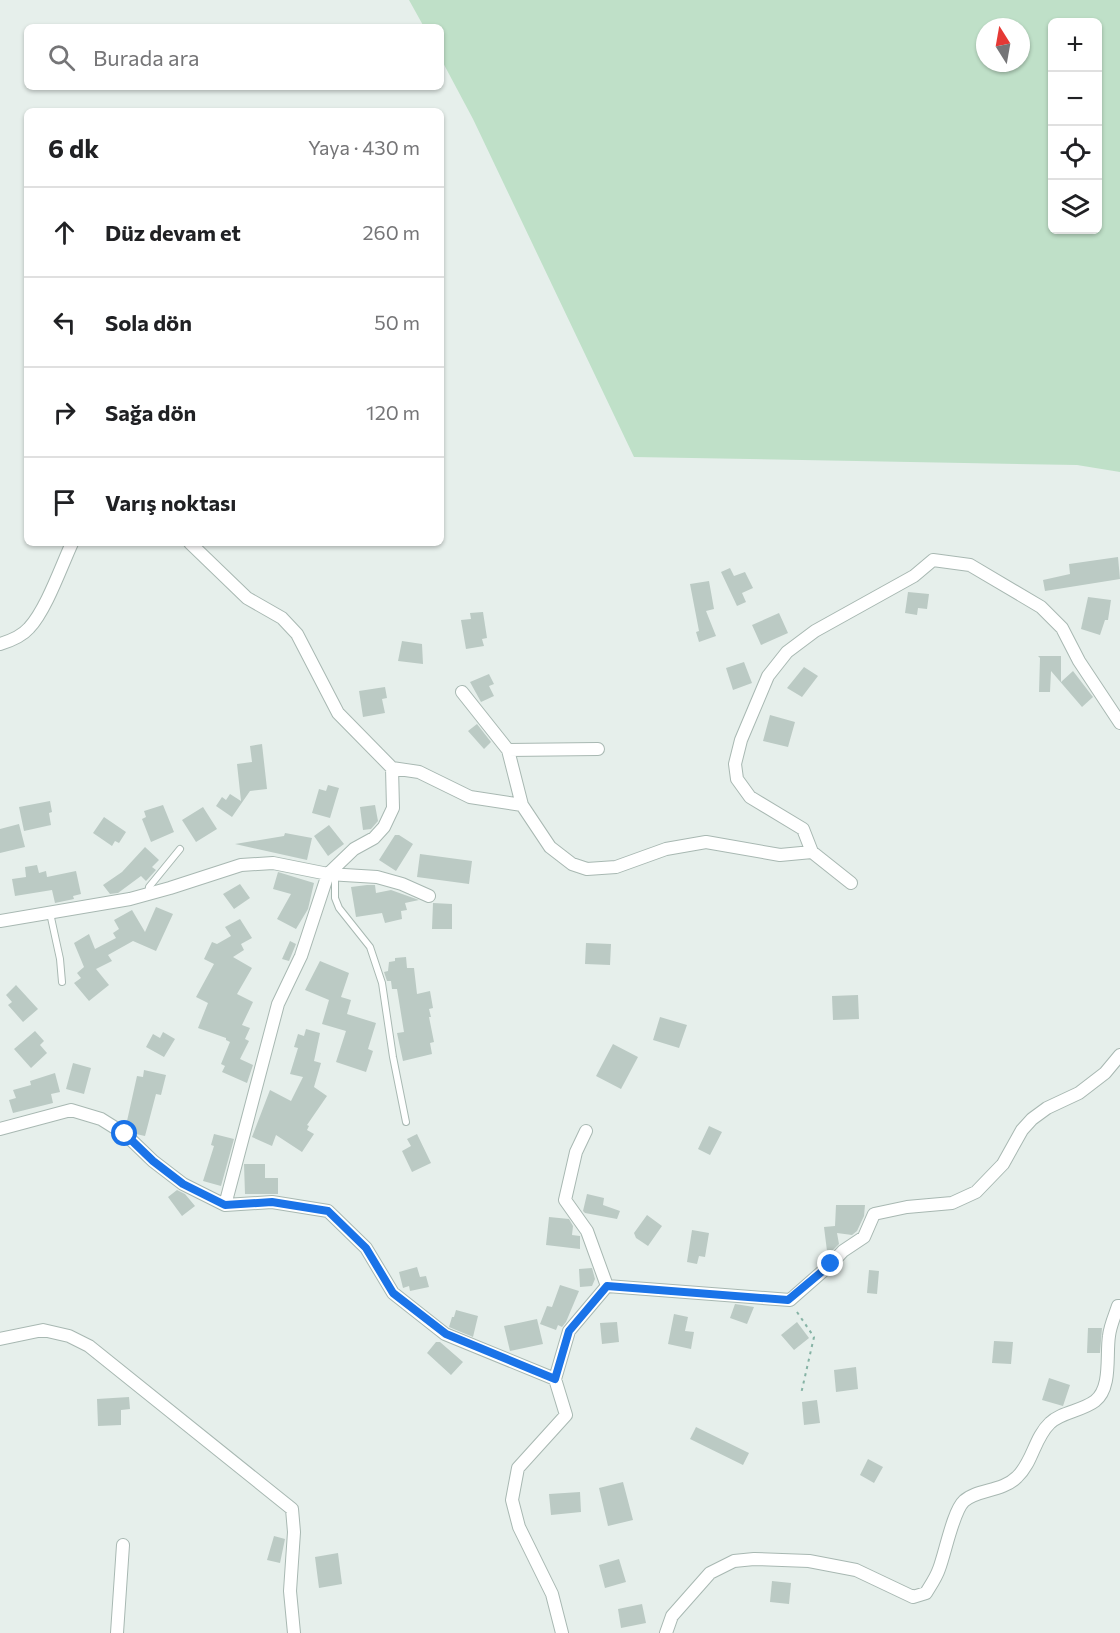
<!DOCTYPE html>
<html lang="tr">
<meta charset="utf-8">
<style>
body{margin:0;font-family:Commissioner,sans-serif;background:#f2f2f2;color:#202124}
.controls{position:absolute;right:18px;top:18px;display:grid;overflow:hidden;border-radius:9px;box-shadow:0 2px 4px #0004}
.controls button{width:54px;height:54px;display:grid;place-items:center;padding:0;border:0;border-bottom:2px solid #e0e0e0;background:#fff;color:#202124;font:30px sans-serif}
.compass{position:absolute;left:976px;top:18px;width:54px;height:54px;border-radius:50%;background:#fff;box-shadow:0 2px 4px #0004;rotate:349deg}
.stop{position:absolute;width:18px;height:18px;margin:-14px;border:4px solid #1a73e8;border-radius:50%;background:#fff}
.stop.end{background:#1a73e8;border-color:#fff;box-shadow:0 2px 6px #0008}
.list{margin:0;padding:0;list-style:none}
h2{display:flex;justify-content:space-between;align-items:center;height:78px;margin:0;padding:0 24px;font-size:26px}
h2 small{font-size:20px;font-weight:400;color:#757577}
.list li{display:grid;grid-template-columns:39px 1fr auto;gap:18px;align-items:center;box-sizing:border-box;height:90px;padding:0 24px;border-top:2px solid #e0e0e0}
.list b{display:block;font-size:22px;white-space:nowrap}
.list em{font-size:20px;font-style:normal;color:#757577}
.icon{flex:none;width:33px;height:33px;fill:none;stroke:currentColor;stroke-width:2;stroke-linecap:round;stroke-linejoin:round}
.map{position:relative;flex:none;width:1120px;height:1633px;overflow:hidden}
.search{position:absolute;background:#fff;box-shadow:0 2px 4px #0004;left:24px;top:24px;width:420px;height:66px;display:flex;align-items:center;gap:15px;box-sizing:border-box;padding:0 21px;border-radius:9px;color:#757577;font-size:22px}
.panel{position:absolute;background:#fff;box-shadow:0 2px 4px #0004;left:24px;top:108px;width:420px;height:438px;border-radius:9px}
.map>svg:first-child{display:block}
.green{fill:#bfe0c8;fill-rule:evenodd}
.building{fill:#bbcac4}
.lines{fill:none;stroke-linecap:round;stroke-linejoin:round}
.service-casing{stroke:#a8b8b2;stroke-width:8}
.minor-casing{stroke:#a8b8b2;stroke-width:14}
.path{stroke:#86b3a5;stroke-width:2;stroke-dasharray:3 4.5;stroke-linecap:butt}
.service{stroke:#fff;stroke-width:6}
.minor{stroke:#fff;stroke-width:12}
.route{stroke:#1a73e8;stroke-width:8}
</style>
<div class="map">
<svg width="1120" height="1633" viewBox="0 0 1120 1633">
<rect width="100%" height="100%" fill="#e6efeb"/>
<path class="green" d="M409 0H1120V472L1077 465 634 457 473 119 441 59V27H424ZM1052 22H1098V230H1052ZM985 27H1021V63H985Z"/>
<path class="building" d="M1118 557 1120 579 1045 591 1043 580 1070 574 1069 564Z
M730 568 734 576 745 572 753 588 742 593 746 602 737 606 721 572Z
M709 581 714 609 706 611 716 636 699 642 696 632 699 631 690 584Z
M908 592 929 594 927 609 918 608 917 615 905 613Z
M1088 597 1111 600 1108 620H1105L1100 635 1081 629Z
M483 612 487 638 482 639 484 646 466 649 461 620 471 619 470 613Z
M779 613 788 633 761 645 752 625Z
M402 641 422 644 423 664 398 661Z
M1038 656H1061V682L1073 671 1093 697 1082 707 1051 671 1050 692H1039L1040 658Z
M744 662 752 683 733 690 726 668Z
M804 667 818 676 802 697 787 688Z
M489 674 494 684 489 686 494 696 481 702 470 682Z
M385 687 387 698 382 699 385 713 363 717 359 691Z
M770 715 795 722 788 747 763 741Z
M477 724 491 742 484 749 468 731Z
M262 744 267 789 250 791 232 817 216 806 222 797 226 800 230 794 241 801 237 764 252 762 250 746Z
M328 785 339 788 330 818 312 813 319 789 326 791Z
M50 801 52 812 49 813 51 825 24 831 19 807Z
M163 805 174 832 151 842 142 819 146 817 144 811Z
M375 805 378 821 371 829 363 830 360 807Z
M203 807 217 829 196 842 182 820Z
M104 817 126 832 119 843 115 841 112 846 93 833Z
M19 824 25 847 0 853V829Z
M329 825 344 844 328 856 314 836Z
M285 833 312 838 307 860 235 844 284 836Z
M395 835H399L413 844 396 871 379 860Z
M145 847 159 860 152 867 156 870 146 881 141 876 118 893 110 894 103 885 122 872Z
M420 854 472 861 469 884 417 877Z
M37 865 39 873 46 871 47 877 76 871 81 894 73 896 74 899 55 903 52 890 15 896 12 879 26 877 25 867Z
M278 872 314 883 308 909 296 929 277 919 291 894 273 889Z
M240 884 250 898 234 909 223 894Z
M367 885H375L376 893 391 890 419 900 405 903 407 910 401 911 402 919 385 923 382 913 356 917 351 887Z
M433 903 452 904V929H432Z
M156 907 173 914 156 951 133 941 108 955 112 961 96 969 109 985 89 1001 74 983 81 978 77 973 84 967 74 943 89 934 95 949 116 938 113 933 119 929 114 920 132 910 145 932Z
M240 919 252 938 241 944 244 950 233 957 252 968 237 994 253 1002 242 1025 250 1028 245 1039 249 1041 240 1059 253 1065 247 1083 222 1072 225 1066 221 1064 230 1042 226 1040V1038L198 1028 208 1003 196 997 214 964 204 959 212 942 217 944 231 936 225 927Z
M290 941 296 944 289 961 282 959Z
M586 943 611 944 610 965 585 964Z
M406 957 407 968H414L417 994 430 991 433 1008 429 1009 431 1017H429L434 1042 430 1043 432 1054 403 1061 397 1033 404 1032 397 989H392L391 981H387L384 972 388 971 389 962 395 961V958Z
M320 961 349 973 341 997 351 1000 347 1014 376 1023 368 1049 373 1051 366 1072 336 1062 346 1031 322 1024 329 1000 305 990Z
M16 985 38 1009 23 1022 8 1005 12 1002 6 995Z
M858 995 859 1019 833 1020 832 996Z
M660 1017 687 1025 679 1048 653 1040Z
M306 1029 320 1033 314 1061 321 1063 314 1087 327 1096 307 1125 309 1126 307 1130 314 1134 302 1152 276 1135 272 1146 252 1137 270 1090 291 1101 303 1077 290 1074 298 1048 294 1047 298 1034 304 1036Z
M35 1031 44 1041 40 1045 47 1053 31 1068 14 1049Z
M163 1032 175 1039 164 1057 146 1047 153 1034 160 1038Z
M613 1044 638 1057 621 1089 596 1076Z
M73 1063 91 1068 84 1094 66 1089Z
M144 1070 166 1075 161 1095 156 1094 145 1136 136 1134 127 1125V1121L137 1076 143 1077Z
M55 1073 60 1092 51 1094 53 1103 13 1113 9 1100 16 1098 13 1090 31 1085 30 1081Z
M709 1126 722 1132 710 1155 698 1149Z
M214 1134 234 1139 221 1186 203 1181 214 1146 211 1145Z
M417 1134 431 1163 412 1172 402 1151 411 1146 407 1139Z
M244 1164H265V1178H278V1194H245Z
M177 1190 185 1194 195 1206 182 1216 168 1197Z
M587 1194 604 1198 603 1205 620 1211 617 1219 585 1213 583 1211Z
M836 1205H865L864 1216 857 1231 852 1235 837 1233 839 1244 832 1251H827L824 1227 835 1226Z
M647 1215 662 1226 648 1246 636 1238 634 1233Z
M549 1217 569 1219 573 1226 572 1235 580 1236V1249L546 1245Z
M692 1230 709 1233 705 1257 699 1256 697 1264 687 1262Z
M417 1267 420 1277 426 1276 429 1287 410 1291 409 1286 403 1288 399 1272Z
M592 1268 595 1279 592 1286 580 1287 579 1269Z
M869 1270 879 1271 877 1294 867 1293Z
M560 1285 579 1291 566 1322 562 1327 558 1325 556 1330 540 1324 547 1306 552 1307Z
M735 1304 754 1307 747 1324 730 1318Z
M456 1310 478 1316 473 1337 449 1327 452 1317H454Z
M674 1314 688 1317 685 1331 694 1332 691 1349 668 1344Z
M537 1319 543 1344 510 1351 504 1326Z
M617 1322 619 1342 602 1344 600 1323Z
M797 1322 809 1338 794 1350 781 1335Z
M1088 1328H1102L1100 1353H1087Z
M994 1341 1013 1342 1011 1364 992 1363Z
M436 1342H440L463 1362 451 1375 427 1353Z
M856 1367 858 1389 836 1392 834 1370Z
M1049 1378 1070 1385 1063 1406 1042 1400Z
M129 1397 130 1409 121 1410V1425L98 1426 97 1399Z
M817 1400 820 1423 804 1425 802 1402Z
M696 1427 749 1453 743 1465 690 1439Z
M868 1459 883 1467 874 1483 860 1475Z
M623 1482 633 1520 608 1526 599 1488Z
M580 1492 581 1512 551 1515 549 1494Z
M274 1536 285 1539 280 1563 267 1560Z
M338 1553 342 1584 319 1588 315 1557Z
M619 1559 626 1582 605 1588 599 1565Z
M772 1581 791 1583 789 1604 770 1602Z
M642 1604 646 1623 621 1628 618 1609Z"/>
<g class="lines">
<defs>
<path id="service" d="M335 874V898L339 908 370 947 382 983 393 1057 406 1122
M148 894 149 887 180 849
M50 913 60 959 62 982"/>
<path id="minor" d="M190 543 247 598 282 618 297 634 338 713 392 768 419 772 470 797 522 805
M0 644C10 641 22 636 29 628 46 610 61 567 72 543
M462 692 508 750 598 749
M508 750 522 805 550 847 572 864 587 869 616 867 666 849 706 842 780 855 812 852
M851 883 812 852 803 829 750 797 737 779 735 764 741 740 768 676 787 652 815 631 914 576 933 560 970 565 1041 607 1062 628 1079 661 1120 723
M0 921 130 899 170 888 241 865 273 863 328 874 377 877 402 884 429 896
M0 1129 71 1110 101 1119 125 1134 153 1161 183 1184 225 1205 272 1202 328 1211 366 1248 393 1293 445 1334 555 1379
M586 1131 576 1152 565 1200 587 1231 607 1286
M225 1205 278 1004 301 956 328 874 354 849 374 838 384 827 393 808 392 768
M0 1339 43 1330 69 1336 89 1346 292 1509 294 1532 290 1591 294 1633
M117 1633 123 1545
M562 1633 552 1594 519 1527 512 1500 518 1468 566 1415 555 1379 569 1331 607 1286 790 1300 831 1264 843 1251 864 1237 874 1214 907 1207 952 1203 976 1192 1003 1164 1022 1130 1032 1119 1047 1108 1079 1093 1105 1073 1120 1055
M666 1633 672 1616 710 1573 734 1561 754 1559 809 1561 856 1570 913 1597 926 1593C930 1586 936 1578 939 1569 945 1554 953 1511 964 1501 977 1489 1002 1492 1017 1477 1033 1462 1034 1438 1050 1423 1061 1412 1082 1411 1095 1401 1112 1388 1106 1355 1109 1336 1110 1326 1115 1315 1118 1306H1120"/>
</defs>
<use href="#service" class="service-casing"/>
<use href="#minor" class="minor-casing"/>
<path class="path" d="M797 1312 814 1337 801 1394"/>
<use href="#service" class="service"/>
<use href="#minor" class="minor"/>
</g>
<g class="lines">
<path class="route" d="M125 1134 153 1161 183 1184 225 1205 272 1202 328 1211 366 1248 393 1293 446 1334 555 1379 569 1331 607 1286 788 1300 831 1264"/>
</g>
</svg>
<div class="controls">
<button>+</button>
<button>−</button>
<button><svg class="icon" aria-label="locate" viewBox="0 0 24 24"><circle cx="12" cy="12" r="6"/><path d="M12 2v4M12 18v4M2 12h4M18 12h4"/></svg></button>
<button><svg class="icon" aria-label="layers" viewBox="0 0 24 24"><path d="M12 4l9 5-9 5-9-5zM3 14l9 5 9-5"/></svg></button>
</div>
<svg class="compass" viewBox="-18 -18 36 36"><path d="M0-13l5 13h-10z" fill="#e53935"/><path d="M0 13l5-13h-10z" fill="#757577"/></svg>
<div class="stop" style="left:125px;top:1134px"></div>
<div class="stop end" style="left:831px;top:1264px"></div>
<div class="search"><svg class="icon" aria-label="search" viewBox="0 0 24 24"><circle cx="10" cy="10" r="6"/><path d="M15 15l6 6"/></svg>Burada ara</div>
<section class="panel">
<h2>6 dk<small>Yaya · 430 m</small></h2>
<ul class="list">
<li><svg class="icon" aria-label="ahead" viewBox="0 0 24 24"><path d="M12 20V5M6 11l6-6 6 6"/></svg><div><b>Düz devam et</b></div><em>260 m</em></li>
<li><svg class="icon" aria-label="left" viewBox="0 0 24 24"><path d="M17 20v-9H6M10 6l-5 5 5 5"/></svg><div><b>Sola dön</b></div><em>50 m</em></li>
<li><svg class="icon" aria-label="right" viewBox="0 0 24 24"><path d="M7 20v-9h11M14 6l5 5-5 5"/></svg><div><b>Sağa dön</b></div><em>120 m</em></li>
<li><svg class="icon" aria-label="arrive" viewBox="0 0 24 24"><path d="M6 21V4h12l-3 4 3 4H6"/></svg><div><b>Varış noktası</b></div></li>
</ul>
</section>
</div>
